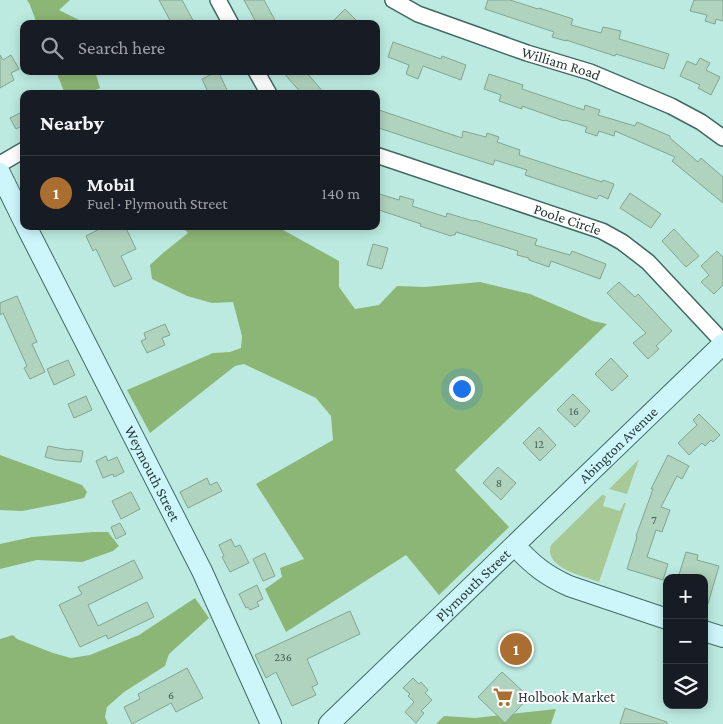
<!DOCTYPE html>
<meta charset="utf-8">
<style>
body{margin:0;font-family:"Crimson Pro",serif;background:#20242c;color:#f1f3f6}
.controls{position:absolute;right:15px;bottom:15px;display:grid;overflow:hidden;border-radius:10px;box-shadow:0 2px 12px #0003}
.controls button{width:45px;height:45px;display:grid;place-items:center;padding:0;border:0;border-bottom:1px solid #363941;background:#171b24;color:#f1f3f6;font:25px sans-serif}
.you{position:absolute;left:461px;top:388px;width:18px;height:18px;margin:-12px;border:4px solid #fff;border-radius:50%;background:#1a73e8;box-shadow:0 0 0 8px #1a73e833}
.badge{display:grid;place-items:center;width:32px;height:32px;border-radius:50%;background:#aa6e30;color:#fff;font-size:16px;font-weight:700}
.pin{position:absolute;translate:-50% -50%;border:2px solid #fff;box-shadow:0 1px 5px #0006}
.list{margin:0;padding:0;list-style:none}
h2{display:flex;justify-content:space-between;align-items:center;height:65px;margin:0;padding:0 20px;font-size:21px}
h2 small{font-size:16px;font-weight:400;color:#9ea1a6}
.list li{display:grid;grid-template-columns:32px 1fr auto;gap:15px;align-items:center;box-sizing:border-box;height:75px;padding:0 20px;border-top:1px solid #363941}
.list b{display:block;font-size:19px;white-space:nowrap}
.list p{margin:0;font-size:16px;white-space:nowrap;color:#9ea1a6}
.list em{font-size:16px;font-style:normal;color:#9ea1a6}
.icon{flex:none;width:28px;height:28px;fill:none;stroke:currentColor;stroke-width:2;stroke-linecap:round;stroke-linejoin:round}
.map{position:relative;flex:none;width:723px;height:724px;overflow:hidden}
.search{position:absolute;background:#171b24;box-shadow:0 2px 12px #0003;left:20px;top:20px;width:360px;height:55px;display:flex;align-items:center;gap:12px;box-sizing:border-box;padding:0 18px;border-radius:10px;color:#9ea1a6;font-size:19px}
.panel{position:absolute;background:#171b24;box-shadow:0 2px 12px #0003;left:20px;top:90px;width:360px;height:140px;border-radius:10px}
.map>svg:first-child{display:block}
.green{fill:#a7c996}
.forest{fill:#8cb675}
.building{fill:#afd3bd;stroke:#82a590}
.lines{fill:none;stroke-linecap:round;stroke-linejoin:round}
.street-casing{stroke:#406a63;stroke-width:18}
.secondary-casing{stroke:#406a63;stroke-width:22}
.street{stroke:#fff;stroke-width:15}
.secondary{stroke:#cdf6fb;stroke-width:20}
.labels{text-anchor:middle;stroke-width:4;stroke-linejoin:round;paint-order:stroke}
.number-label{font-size:12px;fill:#4a6159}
.street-label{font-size:15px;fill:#293b38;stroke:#fff}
.poi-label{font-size:15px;fill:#293b38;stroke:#fff;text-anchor:start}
</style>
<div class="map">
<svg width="723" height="724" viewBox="0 0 723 724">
<rect width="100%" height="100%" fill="#bceae1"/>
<path class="green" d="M639 459 627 494 609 489Z
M602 495 606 496 603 506 620 511 624 503H626L599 582C583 576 543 568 551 545Z"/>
<path class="forest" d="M27 0H70L59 10 81 21 82 24H37L30 5Z
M56 71H95L100 88 86 94H65Z
M182 226H276L339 261V287L355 309 379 305 397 286 425 287 480 282 530 294 593 321 607 324 455 470 509 527 439 595 406 555 286 632 265 589 282 577 280 568 304 559 256 484 333 440 331 416 316 398 244 364 235 366 150 433 127 390 213 353 230 352 241 348 242 336 233 302 212 303 187 296 152 279 150 265 163 253 188 233Z
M0 455 82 485 87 492 84 498 63 503 22 511 0 510Z
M93 532H108L119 546 113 551 82 562 37 560 0 569V544L32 537Z
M195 598 209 618 169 654 165 666 124 692 107 707 105 717 108 724H0V639L13 635 17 639 53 653 71 658 90 655 139 635Z
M556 709 551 724H436L444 716 475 718Z"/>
<path class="building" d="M159 0H182L195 24H172Z
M244 0H264L277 24H257Z
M488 0H510L538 9 539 8 573 19 571 25 601 33 603 27 621 31 619 39 669 54 664 69 616 54 615 56 566 40V41L552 37 554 32 485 9Z
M694 0H723V21L716 19 715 24 705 21 707 15 690 11Z
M345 9 360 24H330Z
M393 42 441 59 442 56 466 65 461 80 423 66 418 79 406 74 409 65 388 57Z
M0 55 3 60 11 55 19 69 11 73 14 80 0 88Z
M700 58 710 63 706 70 720 77 711 95 698 88 700 85 680 76 687 61 696 65Z
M218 71 229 94H209L202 79Z
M282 71H305L325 94H302Z
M489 74 523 85 522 89 584 110 585 105 600 110 598 115 635 126 637 122 670 136V138L698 162 701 158 723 177V203L672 161 675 157 615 131 614 136 599 131 597 136 585 132 587 127 565 120 564 121 522 106V109L499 101 501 95 484 89Z
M376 109 462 138 463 131 486 137 487 133 499 137 497 142 520 150 519 155 602 182 603 180 614 184 608 199 599 195 597 199 525 175 527 170 495 160 493 165 421 142 376 127Z
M24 111V125L16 129 10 118Z
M376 193 399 200 400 196 414 200 412 206 446 217 447 213 473 221 474 220 510 231 537 239 535 245 570 255 572 251 606 264 600 279 551 261 549 267 529 260V258L517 255 518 251 456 232 455 235H452L451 236 420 226 421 224 376 209Z
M630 193 661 214 651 228 620 208Z
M105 226H125L136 249 121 256 132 279 114 287 96 249 93 251 86 236Z
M674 229 699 256 686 267 662 241Z
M373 244 388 248 382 269 367 265Z
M717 251 723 257V285L714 294 701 282 709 275 701 266Z
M619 282 635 297 638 294 672 331 656 346 659 349 648 359 633 343 646 333 607 293Z
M17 296 37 342 32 344 45 372 30 379 24 368 27 366 3 313 0 315V303Z
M165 324 170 335 162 338 165 345 147 353 141 341 146 339 144 333Z
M611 358 628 376 612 391 595 374Z
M68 360 75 375 54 385 47 369Z
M573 394 590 411 575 427 557 410Z
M86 396 92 410 74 418 68 404Z
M699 414 720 435 713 442 711 440 705 446 702 443 689 455 678 443 697 425 693 420Z
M539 427 556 445 540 461 523 443Z
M48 446 69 450 70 449 83 451 81 462 56 460 45 457Z
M668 455 689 466 682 479 677 476 661 507 670 510 662 532 656 530 647 557 668 564 663 580 627 569 637 537 636 536 653 489H651Z
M106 456 108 461 117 457 124 472 114 477 113 474 103 478 96 461Z
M498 467 516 483 501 500 483 483Z
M207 478 210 485 217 482 222 491 188 508 180 492Z
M131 492 140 509 121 519 112 501Z
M120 523 126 534 116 539 111 527Z
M231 539 235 547 240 545 249 563 230 572 222 557 224 556 219 545Z
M686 552 698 555 697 560 719 566 707 607H704V578H678Z
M265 553 275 576 263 581 253 559Z
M134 560 143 578 88 605 98 626 147 602 154 617 108 639 106 635 80 647 59 605 82 594 78 587Z
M257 585 263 599 257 602 259 606 250 610 248 607 246 608 239 594Z
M350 611 360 634 307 659 318 684 312 687 316 695 292 706 276 672 266 678 255 655Z
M187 668 203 698 176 712 171 703 132 724 124 707 140 699 138 694Z
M502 672 529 697 505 723 478 697Z
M413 678 419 684 421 682 428 690 425 693 432 700 421 711 424 713 416 723 405 712 414 702 408 696 410 694 403 688Z
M625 708 667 722V724H620Z"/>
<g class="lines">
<defs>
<g id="street">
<path d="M218 0 231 24"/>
<path id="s1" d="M393 0 418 14 527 53 590 72 671 106 701 122 723 138"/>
<path d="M256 71 269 94"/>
<path id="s2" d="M376 155 602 231 622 242 648 262 723 342"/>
<path d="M0 164 24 150"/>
</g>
<g id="secondary">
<path d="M0 173 24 222"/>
<path id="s3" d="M26 226 202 571 271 724"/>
<path d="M515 546C533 565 545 575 569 586L667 619"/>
<path d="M704 631 723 637"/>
<path id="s4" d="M329 724 723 344"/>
</g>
</defs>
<use href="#street" class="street-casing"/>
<use href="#secondary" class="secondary-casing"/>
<use href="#street" class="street"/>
<use href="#secondary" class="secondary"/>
</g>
<defs>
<symbol id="supermarket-bare" viewBox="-9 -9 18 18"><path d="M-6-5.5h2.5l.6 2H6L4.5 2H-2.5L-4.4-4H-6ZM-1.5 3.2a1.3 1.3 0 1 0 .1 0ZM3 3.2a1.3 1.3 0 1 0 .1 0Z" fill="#aa6e30" stroke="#fff" stroke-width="2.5" paint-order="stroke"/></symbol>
</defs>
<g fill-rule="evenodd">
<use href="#supermarket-bare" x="489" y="683" width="28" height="28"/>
</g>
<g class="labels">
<g class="number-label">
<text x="574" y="415">16</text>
<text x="539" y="448">12</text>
<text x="499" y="487">8</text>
<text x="654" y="524">7</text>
<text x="283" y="661">236</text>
<text x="171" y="699">6</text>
</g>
<g class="street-label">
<text dy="5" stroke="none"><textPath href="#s1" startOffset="180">William Road</textPath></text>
<text dy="5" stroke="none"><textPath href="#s2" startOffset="202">Poole Circle</textPath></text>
<text dy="5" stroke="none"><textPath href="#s4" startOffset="402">Abington Avenue</textPath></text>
<text dy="5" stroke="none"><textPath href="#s3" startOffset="278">Weymouth Street</textPath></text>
<text dy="5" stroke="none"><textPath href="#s4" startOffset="200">Plymouth Street</textPath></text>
</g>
<g class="poi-label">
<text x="518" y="702">Holbook Market</text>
</g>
</g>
</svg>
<div class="controls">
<button>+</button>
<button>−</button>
<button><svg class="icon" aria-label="layers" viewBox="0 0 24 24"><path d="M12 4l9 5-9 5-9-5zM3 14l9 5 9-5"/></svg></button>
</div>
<div class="you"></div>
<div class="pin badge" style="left:516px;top:649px">1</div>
<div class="search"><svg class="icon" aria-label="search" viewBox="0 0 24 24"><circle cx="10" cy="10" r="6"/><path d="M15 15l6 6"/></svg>Search here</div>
<section class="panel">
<h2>Nearby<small></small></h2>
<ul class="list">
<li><span class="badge">1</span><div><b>Mobil</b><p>Fuel · Plymouth Street</p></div><em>140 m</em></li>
</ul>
</section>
</div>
